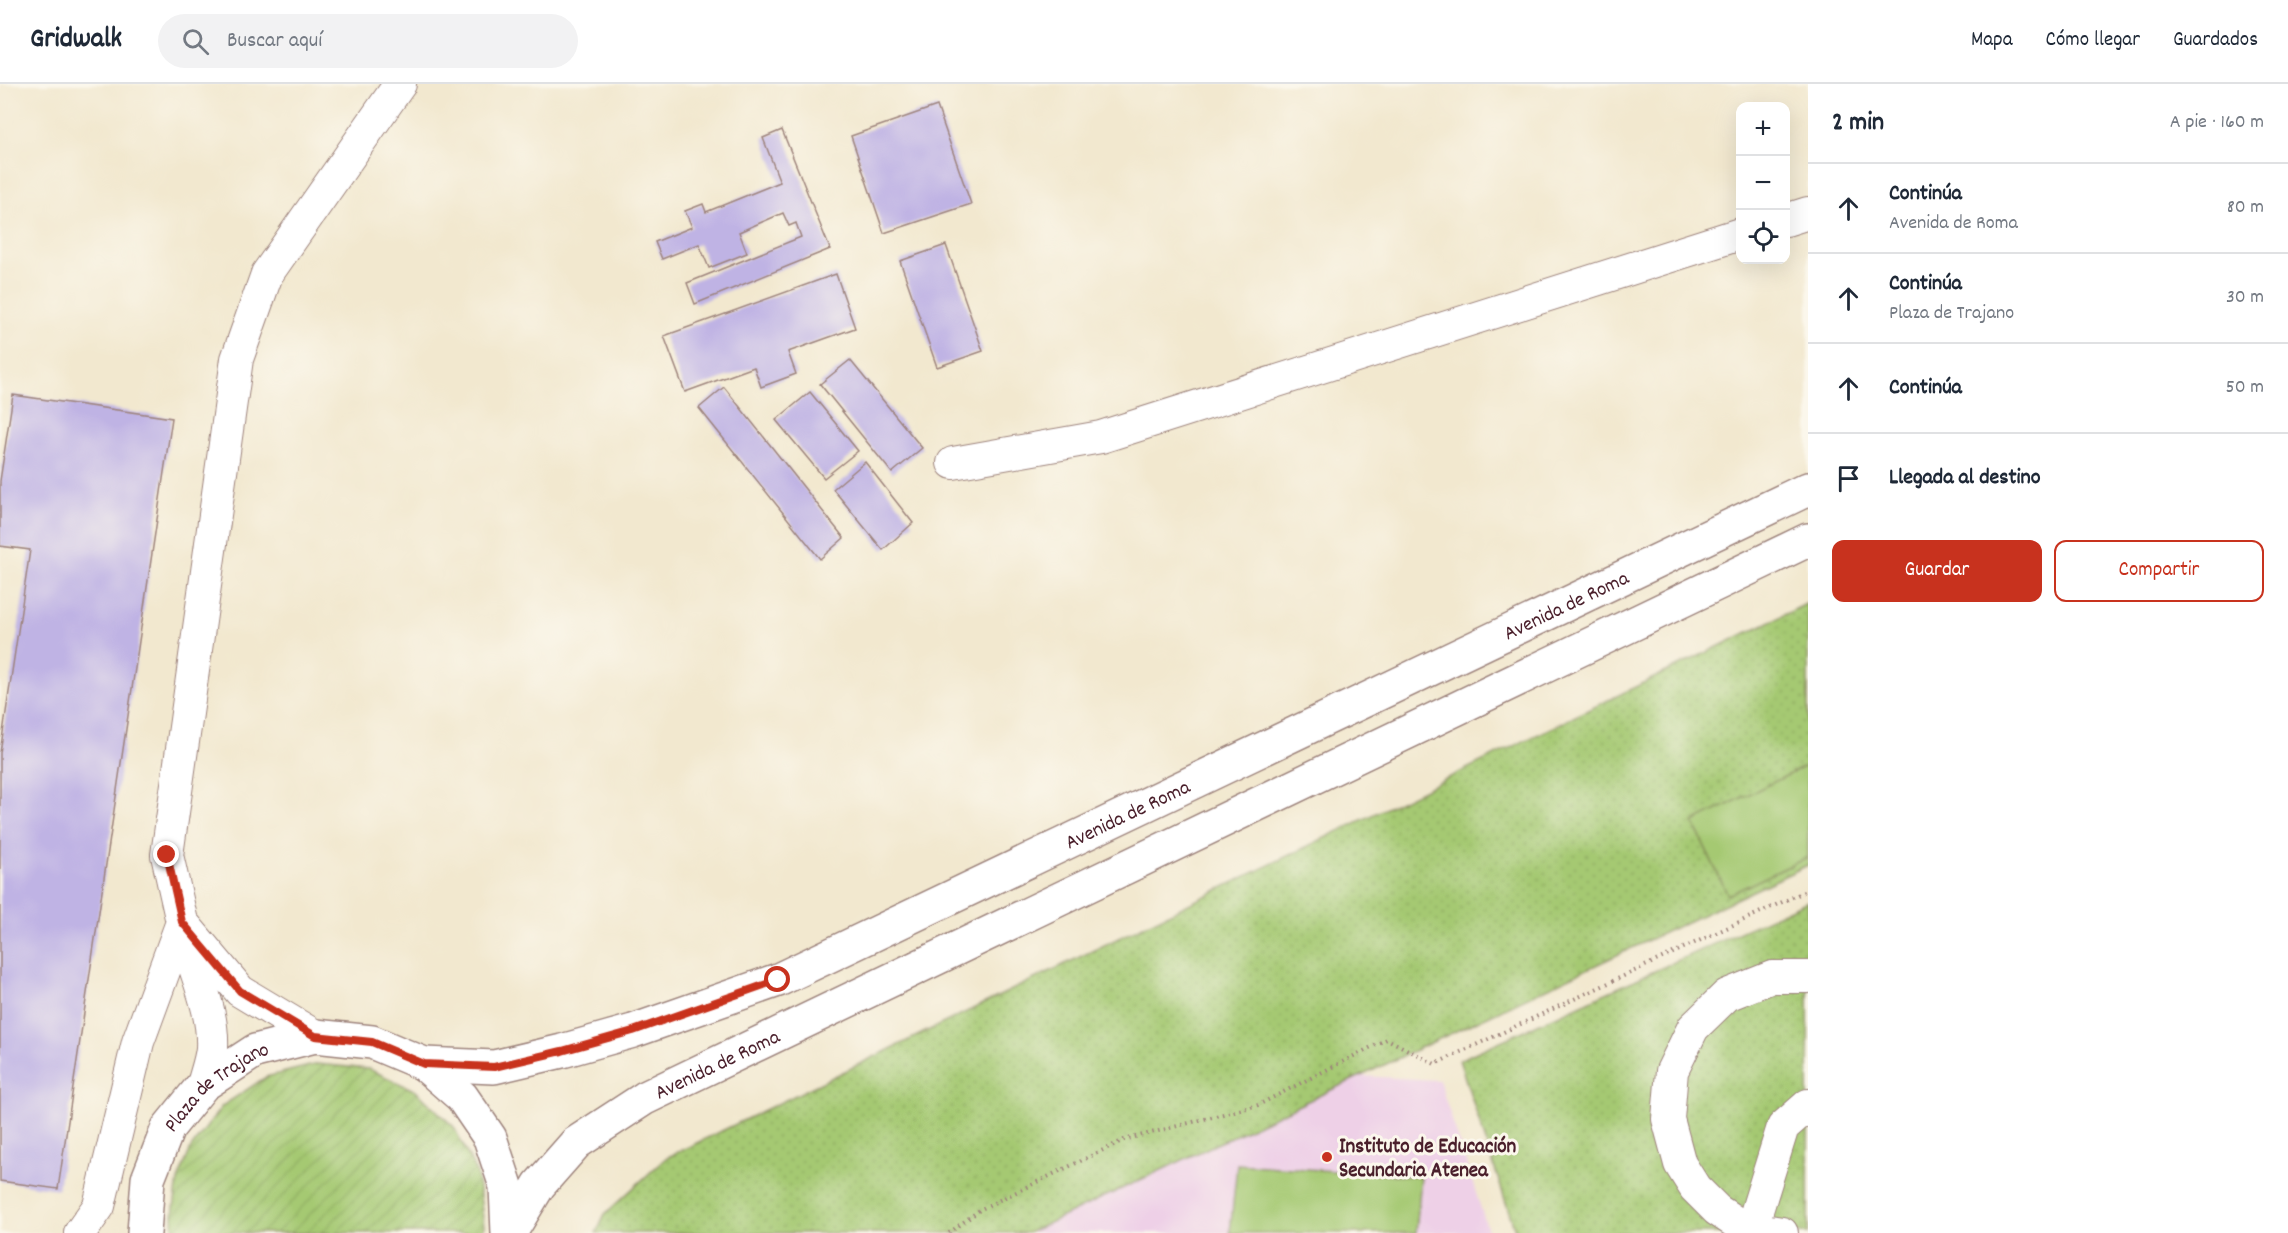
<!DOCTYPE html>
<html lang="es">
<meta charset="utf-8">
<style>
body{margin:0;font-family:Dekko,sans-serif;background:#f2f2f3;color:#1f2937}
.controls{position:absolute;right:18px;top:18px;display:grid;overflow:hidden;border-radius:12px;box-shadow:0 6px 24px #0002}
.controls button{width:54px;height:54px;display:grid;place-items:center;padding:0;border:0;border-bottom:2px solid #e0e1e3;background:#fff;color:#1f2937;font:30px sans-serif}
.stop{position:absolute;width:18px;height:18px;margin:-14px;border:4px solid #c8321e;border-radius:50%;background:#fff}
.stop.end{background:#c8321e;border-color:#fff;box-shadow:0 2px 6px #0008}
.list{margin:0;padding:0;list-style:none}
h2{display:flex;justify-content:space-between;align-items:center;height:78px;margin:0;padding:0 24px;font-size:26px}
h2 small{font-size:20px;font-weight:400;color:#747a83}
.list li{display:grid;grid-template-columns:39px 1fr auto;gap:18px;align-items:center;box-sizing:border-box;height:90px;padding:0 24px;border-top:2px solid #e0e1e3}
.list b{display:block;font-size:22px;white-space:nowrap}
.list p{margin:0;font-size:20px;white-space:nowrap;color:#747a83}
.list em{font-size:20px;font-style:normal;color:#747a83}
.actions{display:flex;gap:12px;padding:18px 24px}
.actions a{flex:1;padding:14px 0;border:2px solid #c8321e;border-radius:12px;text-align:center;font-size:21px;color:#c8321e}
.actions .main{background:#c8321e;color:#fff}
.icon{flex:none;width:33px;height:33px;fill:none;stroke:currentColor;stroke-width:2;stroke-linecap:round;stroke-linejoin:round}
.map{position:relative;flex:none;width:1808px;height:1149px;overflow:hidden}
header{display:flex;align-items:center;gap:36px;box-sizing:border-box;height:84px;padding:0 30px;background:#fff;border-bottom:2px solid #e0e1e3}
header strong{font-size:28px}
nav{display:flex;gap:33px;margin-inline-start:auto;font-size:21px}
.search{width:420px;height:54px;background:#f2f2f3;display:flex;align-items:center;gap:15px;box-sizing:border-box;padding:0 21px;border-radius:33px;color:#747a83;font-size:22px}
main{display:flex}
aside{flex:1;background:#fff}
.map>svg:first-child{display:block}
.built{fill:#eed0e7}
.grass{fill:url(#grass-dots);stroke:#78744e;stroke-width:1.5}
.garden{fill:url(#garden-furrows);stroke:#78744e;stroke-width:1.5}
.pitch{fill:#a5c972;stroke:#78744e;stroke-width:1.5}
.building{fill:#bfb3e4}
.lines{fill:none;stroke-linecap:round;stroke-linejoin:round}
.minor-casing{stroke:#9e847d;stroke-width:34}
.major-casing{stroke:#9e847d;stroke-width:36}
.path{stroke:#9e847d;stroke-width:4;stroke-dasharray:1.5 4.5;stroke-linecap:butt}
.minor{stroke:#fff;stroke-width:32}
.major{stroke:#fff;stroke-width:33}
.route{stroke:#c8321e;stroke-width:8}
.poi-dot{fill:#c8321e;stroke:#fbf7ec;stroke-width:2}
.labels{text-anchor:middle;stroke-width:6;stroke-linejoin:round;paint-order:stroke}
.street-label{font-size:21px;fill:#4a1f2b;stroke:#fbf7ec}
.poi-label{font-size:21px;font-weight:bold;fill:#4a1f2b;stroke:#fbf7ec;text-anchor:start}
</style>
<header>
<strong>Gridwalk</strong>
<div class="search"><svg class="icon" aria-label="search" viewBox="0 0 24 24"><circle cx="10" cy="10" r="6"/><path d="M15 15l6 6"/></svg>Buscar aquí</div>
<nav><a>Mapa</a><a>Cómo llegar</a><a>Guardados</a></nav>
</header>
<main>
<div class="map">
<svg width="1808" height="1149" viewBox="0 0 1808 1149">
<defs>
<pattern id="grass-dots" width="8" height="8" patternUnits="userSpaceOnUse" patternTransform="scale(1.5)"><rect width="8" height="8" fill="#a5c972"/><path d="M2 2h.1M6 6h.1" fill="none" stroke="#90ac63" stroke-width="1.8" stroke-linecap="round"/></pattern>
<pattern id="garden-furrows" width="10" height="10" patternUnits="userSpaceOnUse" patternTransform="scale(1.5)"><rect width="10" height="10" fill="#a5c972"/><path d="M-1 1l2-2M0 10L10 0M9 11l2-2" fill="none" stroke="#90ac63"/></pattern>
</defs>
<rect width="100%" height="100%" fill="#fbf7ec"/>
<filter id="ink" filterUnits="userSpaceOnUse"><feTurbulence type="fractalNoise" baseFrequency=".0167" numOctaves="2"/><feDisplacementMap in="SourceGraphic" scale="12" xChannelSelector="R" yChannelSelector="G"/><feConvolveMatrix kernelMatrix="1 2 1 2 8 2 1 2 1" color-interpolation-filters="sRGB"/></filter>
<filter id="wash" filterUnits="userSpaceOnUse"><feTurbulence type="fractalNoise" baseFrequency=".008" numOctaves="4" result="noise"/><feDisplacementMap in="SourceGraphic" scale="24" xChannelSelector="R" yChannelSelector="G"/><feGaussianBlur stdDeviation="1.35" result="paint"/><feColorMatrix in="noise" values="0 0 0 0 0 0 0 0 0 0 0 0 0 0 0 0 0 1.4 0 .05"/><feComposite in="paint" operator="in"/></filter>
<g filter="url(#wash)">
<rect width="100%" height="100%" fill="#f2e8cf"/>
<path class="built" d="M1359 992 1439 996 1489 1149H1027Z"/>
<path class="grass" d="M1808 519V781L1028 1149H596L605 1130 666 1074Z
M1808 817V1149H1516L1459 976Z"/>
<path class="garden" d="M317 980 369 985 416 1007 454 1043 477 1090 484 1142 482 1149H174L173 1131 178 1096 191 1064 222 1022 266 993Z"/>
<path class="pitch" d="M1808 681V773L1728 811 1693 738Z
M1237 1080 1421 1093 1416 1149H1230Z"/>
<g id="blocks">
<path class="building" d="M937 22 971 120 884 149 851 52Z
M782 46 830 165 695 220 687 199 801 153 796 139 789 142 783 129 739 148 747 169 709 184 699 160 662 175 655 158 692 143 685 127 703 120 706 128 780 98 763 54Z
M946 161 983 267 937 283 900 177Z
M836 190 855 244 788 268 796 290 761 303 754 283 685 308 664 252Z
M850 276 922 364 892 389 820 300Z
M724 303 844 454 820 475 699 324Z
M810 308 858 367 824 394 776 336Z
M13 311 172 334 58 1105 0 1097V669L30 466 0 462V397Z
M865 378 913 439 883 466 833 405Z"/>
</g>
</g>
<g filter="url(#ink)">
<use href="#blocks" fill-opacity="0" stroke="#9e847d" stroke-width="1.5"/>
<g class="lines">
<defs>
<path id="minor" d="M1786 136 1808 129
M953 379 1101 353 1740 150
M182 838 240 907 315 952
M185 851C194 888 214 925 212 964 211 976 206 989 203 1001
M80 1149 99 1122 138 958 182 838 167 771 237 275 267 190 400 0
M1750 1149 1783 1043 1808 1021
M1782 1149 1751 1144 1735 1138 1717 1126 1695 1104 1680 1080 1668 1035 1672 987 1693 944 1727 911 1772 893H1808"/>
<g id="major">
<path id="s1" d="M424 980 494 983 562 967 633 947 778 896 1808 405"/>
<path id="s2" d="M144 1149 148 1095 168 1044 203 1001 255 967 315 952 372 958 424 980 462 1013 490 1054 506 1102 508 1149"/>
<path id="s3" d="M510 1149 539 1101 576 1059 645 1014 1808 456"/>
</g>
</defs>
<use href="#minor" class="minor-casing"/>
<use href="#major" class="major-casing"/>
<path class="path" d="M949 1149 981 1125 1124 1056 1258 1021 1387 955 1435 980 1808 806"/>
<use href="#minor" class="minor"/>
<use href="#major" class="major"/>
</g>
</g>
<g class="lines" filter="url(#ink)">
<path class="route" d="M167 771 182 838 240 907 315 952 372 958 424 980 494 983 562 967 633 947 778 896"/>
</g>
<circle class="poi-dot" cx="1327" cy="1073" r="6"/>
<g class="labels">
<g class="street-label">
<text dy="7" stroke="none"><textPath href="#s1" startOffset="1240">Avenida de Roma</textPath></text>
<text dy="7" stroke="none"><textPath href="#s1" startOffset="754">Avenida de Roma</textPath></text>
<text dy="7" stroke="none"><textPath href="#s3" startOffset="274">Avenida de Roma</textPath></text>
<text dy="7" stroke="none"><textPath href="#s2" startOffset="174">Plaza de Trajano</textPath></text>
</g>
<g class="poi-label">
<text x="1339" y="1068">Instituto de Educación<tspan x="1339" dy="24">Secundaria Atenea</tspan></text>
</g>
</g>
</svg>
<div class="controls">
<button>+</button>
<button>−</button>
<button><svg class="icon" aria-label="locate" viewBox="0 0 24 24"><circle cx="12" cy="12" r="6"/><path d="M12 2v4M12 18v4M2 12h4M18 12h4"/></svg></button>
</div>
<div class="stop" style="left:778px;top:896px"></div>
<div class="stop end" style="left:167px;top:771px"></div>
</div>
<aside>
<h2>2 min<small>A pie · 160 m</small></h2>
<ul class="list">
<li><svg class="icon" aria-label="ahead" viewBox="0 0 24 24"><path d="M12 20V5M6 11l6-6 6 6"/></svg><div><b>Continúa</b><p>Avenida de Roma</p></div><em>80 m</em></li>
<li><svg class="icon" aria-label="ahead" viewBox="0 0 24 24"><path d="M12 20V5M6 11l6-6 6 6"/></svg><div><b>Continúa</b><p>Plaza de Trajano</p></div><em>30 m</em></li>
<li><svg class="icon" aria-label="ahead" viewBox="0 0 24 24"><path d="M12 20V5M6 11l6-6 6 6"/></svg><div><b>Continúa</b></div><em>50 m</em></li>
<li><svg class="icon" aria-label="arrive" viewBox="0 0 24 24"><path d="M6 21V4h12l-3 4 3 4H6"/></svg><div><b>Llegada al destino</b></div></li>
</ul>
<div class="actions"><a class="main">Guardar</a><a>Compartir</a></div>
</aside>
</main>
